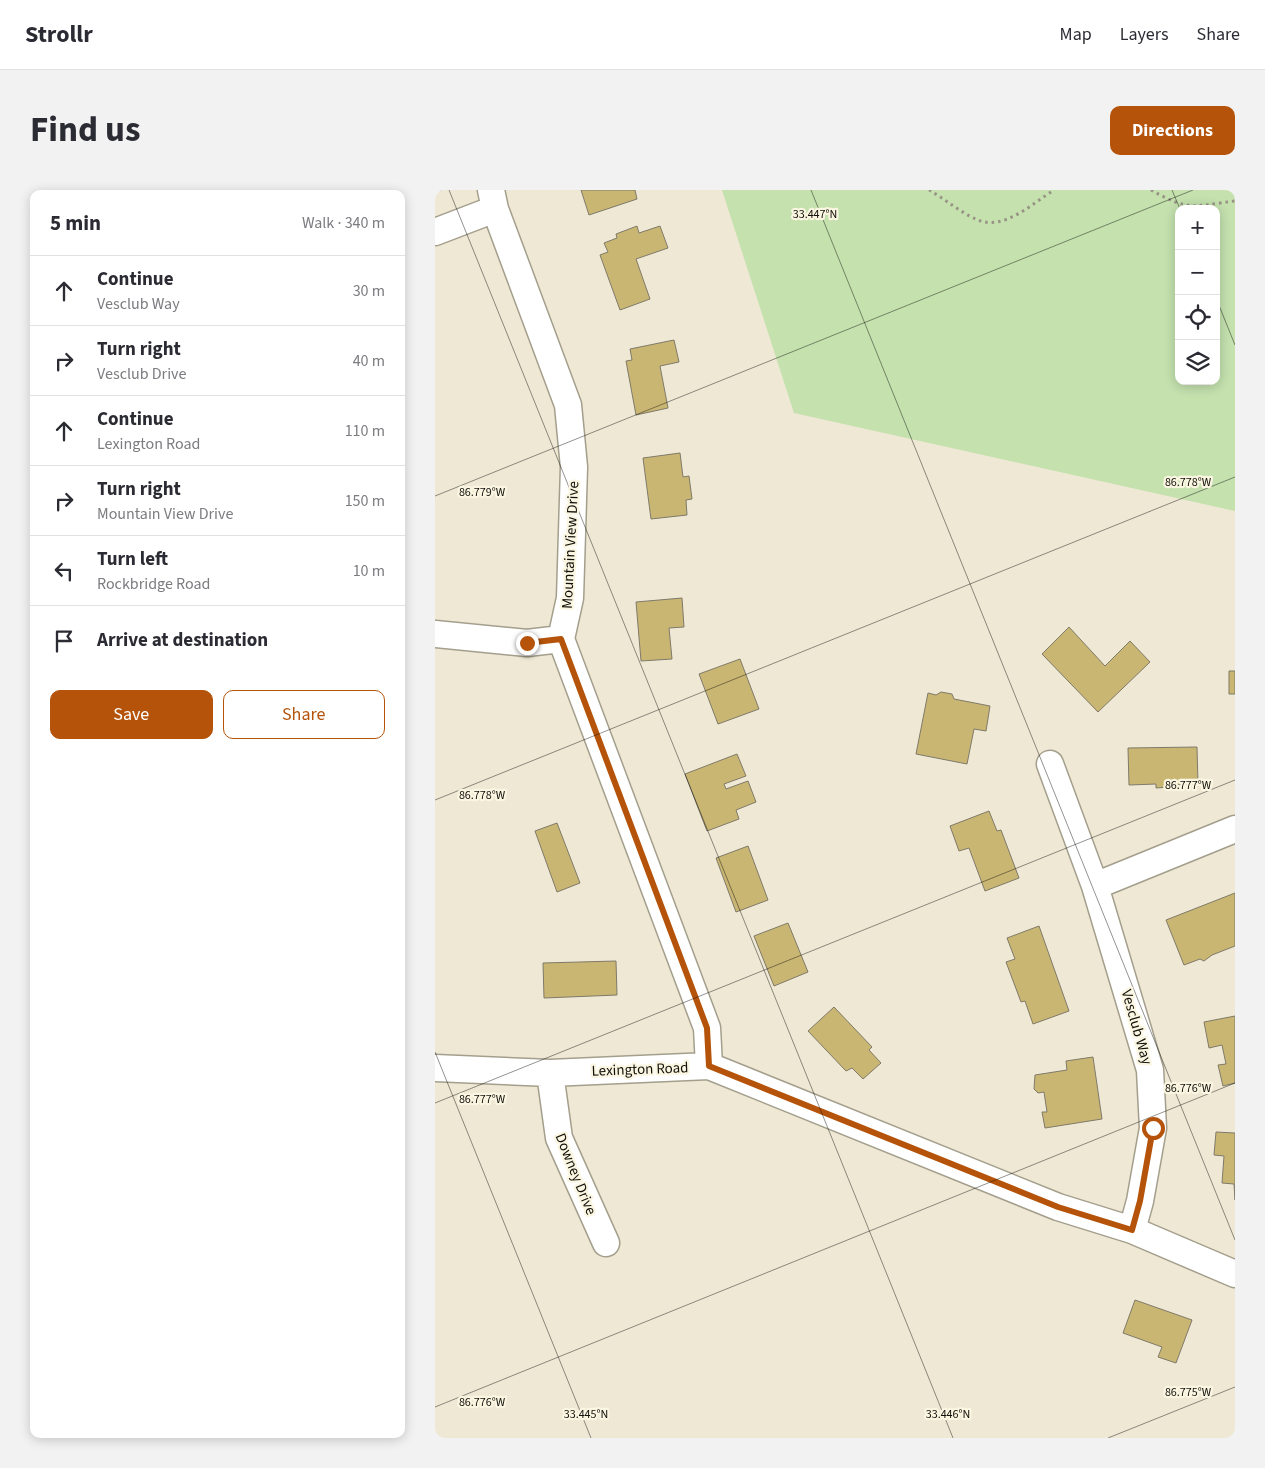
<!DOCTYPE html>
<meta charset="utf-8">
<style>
body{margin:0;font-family:"Source Sans 3",sans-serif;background:#f2f2f3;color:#2b2b33}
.controls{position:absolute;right:15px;top:15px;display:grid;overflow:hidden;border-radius:10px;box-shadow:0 2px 12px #0003}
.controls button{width:45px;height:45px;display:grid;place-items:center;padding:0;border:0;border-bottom:1px solid #e1e1e2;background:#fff;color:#2b2b33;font:25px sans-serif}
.stop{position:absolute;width:15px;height:15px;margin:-11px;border:4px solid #b45309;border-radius:50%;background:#fff}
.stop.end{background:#b45309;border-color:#fff;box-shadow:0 1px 5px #0008}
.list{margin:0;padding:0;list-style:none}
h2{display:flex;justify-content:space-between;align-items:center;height:65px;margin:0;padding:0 20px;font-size:21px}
h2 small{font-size:16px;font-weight:400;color:#7c7c81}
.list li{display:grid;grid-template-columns:32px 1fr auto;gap:15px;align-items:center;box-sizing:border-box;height:70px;padding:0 20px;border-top:1px solid #e1e1e2}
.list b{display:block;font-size:19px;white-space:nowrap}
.list p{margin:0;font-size:16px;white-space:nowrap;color:#7c7c81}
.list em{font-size:16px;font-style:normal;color:#7c7c81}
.actions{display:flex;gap:10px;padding:15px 20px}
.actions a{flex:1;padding:11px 0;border:1px solid #b45309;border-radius:10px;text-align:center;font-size:18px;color:#b45309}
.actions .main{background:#b45309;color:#fff}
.icon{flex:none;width:28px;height:28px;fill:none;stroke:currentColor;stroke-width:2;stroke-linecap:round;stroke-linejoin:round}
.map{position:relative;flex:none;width:800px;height:1248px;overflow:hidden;border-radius:10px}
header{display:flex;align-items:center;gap:30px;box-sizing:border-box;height:70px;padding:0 25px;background:#fff;border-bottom:1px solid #e1e1e2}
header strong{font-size:24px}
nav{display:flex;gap:28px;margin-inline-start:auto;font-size:18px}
.intro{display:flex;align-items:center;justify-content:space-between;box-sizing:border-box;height:120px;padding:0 30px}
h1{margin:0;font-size:35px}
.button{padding:12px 22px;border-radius:10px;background:#b45309;color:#fff;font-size:18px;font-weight:700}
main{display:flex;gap:30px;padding:0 30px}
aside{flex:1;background:#fff;border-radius:10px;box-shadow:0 2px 12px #0003}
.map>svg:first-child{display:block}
.green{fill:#c4e1ae;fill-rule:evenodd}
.building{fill:#cab673;stroke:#7f7a69}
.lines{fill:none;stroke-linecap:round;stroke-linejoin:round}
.minor-casing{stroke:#a49f8c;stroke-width:29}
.path{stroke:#989385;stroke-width:3;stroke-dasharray:2.5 4;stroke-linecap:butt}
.minor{stroke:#fff;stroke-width:26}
.route{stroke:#b45309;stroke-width:6}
.ticks{fill:none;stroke:#12100a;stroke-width:1;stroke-opacity:0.45}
.labels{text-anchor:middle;stroke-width:4.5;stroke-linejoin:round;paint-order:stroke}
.street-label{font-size:15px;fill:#12100a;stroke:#fbf6e2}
.ticks-label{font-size:12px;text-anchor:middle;fill:#12100a;stroke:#fbf6e2;stroke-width:4.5;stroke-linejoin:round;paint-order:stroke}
</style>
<header>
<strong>Strollr</strong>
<nav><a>Map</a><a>Layers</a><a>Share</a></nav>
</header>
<div class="intro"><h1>Find us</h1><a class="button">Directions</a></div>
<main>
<aside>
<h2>5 min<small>Walk · 340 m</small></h2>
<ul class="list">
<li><svg class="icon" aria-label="ahead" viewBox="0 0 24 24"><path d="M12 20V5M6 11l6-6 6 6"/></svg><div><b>Continue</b><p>Vesclub Way</p></div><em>30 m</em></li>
<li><svg class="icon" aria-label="right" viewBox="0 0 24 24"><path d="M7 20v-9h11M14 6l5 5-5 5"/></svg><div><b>Turn right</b><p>Vesclub Drive</p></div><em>40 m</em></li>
<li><svg class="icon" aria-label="ahead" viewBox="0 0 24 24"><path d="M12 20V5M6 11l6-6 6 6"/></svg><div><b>Continue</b><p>Lexington Road</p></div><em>110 m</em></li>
<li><svg class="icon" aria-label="right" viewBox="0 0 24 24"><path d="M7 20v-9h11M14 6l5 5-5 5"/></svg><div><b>Turn right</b><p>Mountain View Drive</p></div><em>150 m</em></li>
<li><svg class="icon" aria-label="left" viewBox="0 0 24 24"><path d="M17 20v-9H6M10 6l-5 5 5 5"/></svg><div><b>Turn left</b><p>Rockbridge Road</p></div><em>10 m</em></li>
<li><svg class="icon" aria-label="arrive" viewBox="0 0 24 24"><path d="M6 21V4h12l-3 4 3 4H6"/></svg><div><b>Arrive at destination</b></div></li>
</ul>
<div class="actions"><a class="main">Save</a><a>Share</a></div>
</aside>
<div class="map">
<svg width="800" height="1248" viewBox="0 0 800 1248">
<rect width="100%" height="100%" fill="#eee8d5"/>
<path class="green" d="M287 0H800V321L359 223ZM744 19H781V191H744Z"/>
<path class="building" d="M146 0H200L202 9 154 25Z
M202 36 204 43 225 36 233 58 201 69 215 109 185 120 165 65 173 62 169 53 182 48 181 44Z
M239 150 244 172 225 176 233 218 201 225 191 171 197 170 195 159Z
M245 263 248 287 254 286 257 309 251 310 252 325 216 329 208 268Z
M247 408 249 437 234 438 237 469 206 471 201 412Z
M634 437 670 476 695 451 715 472 663 522 607 464Z
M305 469 324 519 283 534 264 484Z
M794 481H800V504H794Z
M506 502 517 504 519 509 555 516 551 541 539 539 532 574 481 564 493 503 501 505Z
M762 557 763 594 735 595V597L721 598V594L694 595 693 558Z
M302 564 311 586 289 594 291 599 313 591 321 612 301 620 304 629 272 641 250 584Z
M554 621 562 641 566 640 584 688 550 701 534 658 524 661 515 636Z
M122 633 145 693 122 702 100 641Z
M313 656 333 710 301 722 281 668Z
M800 703V756L777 765 769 771 765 769 749 775 731 730Z
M353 733 373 782 339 796 319 746Z
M604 736 634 821 598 834 590 811 586 812 571 772 580 769 572 748Z
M181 771 182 805 109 808 108 773Z
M399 817 437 857 434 860 446 873 428 889 417 878 411 881 373 841Z
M800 826V893L788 896 783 875 791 874 787 855 774 858 769 832Z
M658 867 667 929 610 938 607 922H612L609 902 603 903 599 899 600 885 632 880 631 871Z
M781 942 800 943V1010L799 994 787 993 789 966 779 965Z
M700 1110 757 1130 741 1173 723 1167 727 1157 688 1143Z"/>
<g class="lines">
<defs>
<path id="minor" d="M56 0 60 19 133 215 139 277 135 408 126 449 272 838 274 876
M0 42 60 19
M0 444 92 453 126 449
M615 574 660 696 715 880 718 938 705 1011 697 1040
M660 696 800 639
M0 878 115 883 274 876 623 1017 697 1040 800 1084
M115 883 124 948 171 1053"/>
</defs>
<use href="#minor" class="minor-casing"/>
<path class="path" d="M494 0C510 9 526 23 543 30 569 41 598 13 619 0
M716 0C755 22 758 16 800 11"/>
<use href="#minor" class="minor"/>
</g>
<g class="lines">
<path class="route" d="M92 453 126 449 272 838 274 876 623 1017 697 1040 705 1011 718 938"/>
</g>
<path class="ticks" d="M14 0 518 1248M376 0 800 1050M737 0 745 19M0 3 7 0M781 108 800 155M0 306 758 0M0 610 800 287M0 862 156 1248M0 913 800 590M0 1217 800 893M673 1248 800 1197"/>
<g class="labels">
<g class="street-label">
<text transform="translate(135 355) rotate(-87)" y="5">Mountain View Drive</text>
<text transform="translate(702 837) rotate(74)" y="5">Vesclub Way</text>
<text transform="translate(205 879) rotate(-2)" y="5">Lexington Road</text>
<text transform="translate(141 984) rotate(68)" y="5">Downey Drive</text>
</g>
</g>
<g class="ticks-label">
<text x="380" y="28">33.447°N</text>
<text x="753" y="296">86.778°W</text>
<text x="47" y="306">86.779°W</text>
<text x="753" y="599">86.777°W</text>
<text x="47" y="609">86.778°W</text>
<text x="753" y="902">86.776°W</text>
<text x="47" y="913">86.777°W</text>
<text x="753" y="1206">86.775°W</text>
<text x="47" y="1216">86.776°W</text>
<text x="151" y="1228">33.445°N</text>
<text x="513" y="1228">33.446°N</text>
</g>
</svg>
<div class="controls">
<button>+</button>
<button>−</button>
<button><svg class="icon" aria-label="locate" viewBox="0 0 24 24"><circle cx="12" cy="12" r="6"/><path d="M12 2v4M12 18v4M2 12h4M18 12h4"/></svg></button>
<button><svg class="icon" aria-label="layers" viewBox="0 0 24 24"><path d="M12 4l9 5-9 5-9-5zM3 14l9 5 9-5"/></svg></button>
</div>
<div class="stop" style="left:718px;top:938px"></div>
<div class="stop end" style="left:92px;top:453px"></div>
</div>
</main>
